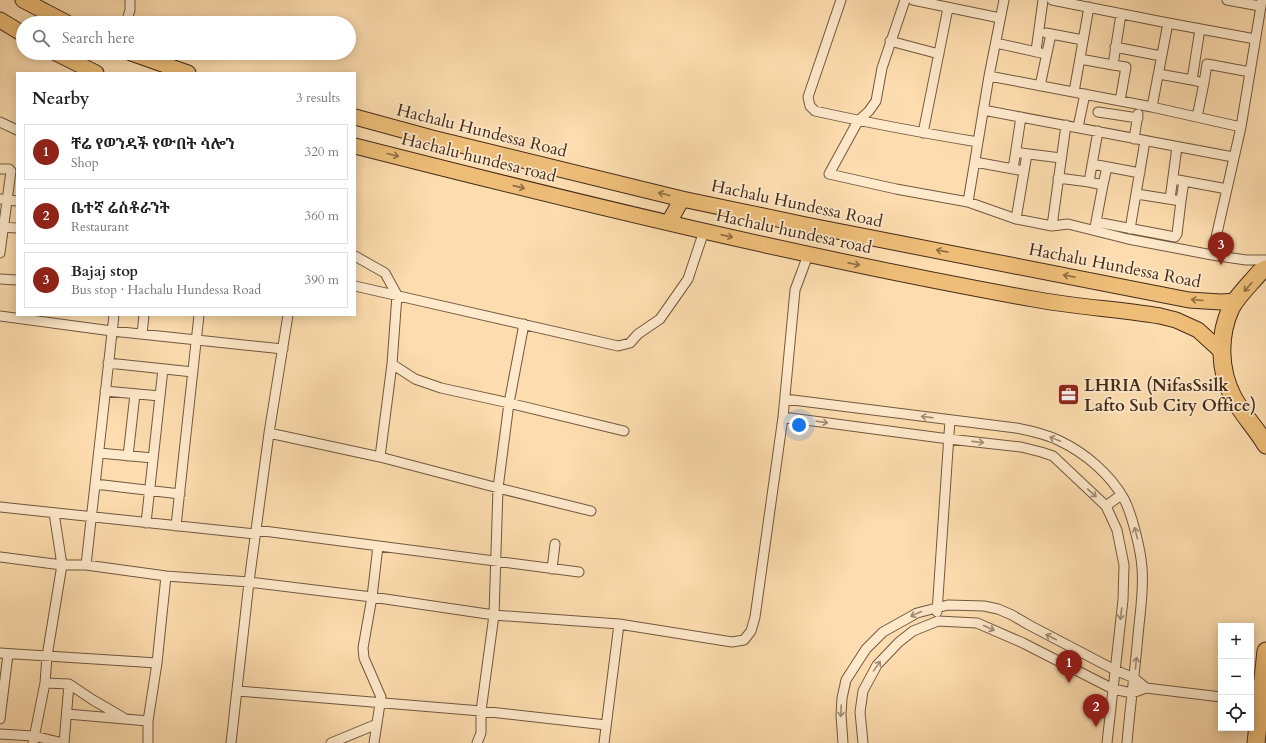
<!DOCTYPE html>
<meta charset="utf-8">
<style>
body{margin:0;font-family:Cardo,"Noto Serif Ethiopic",serif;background:#f6f6f6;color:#222}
.controls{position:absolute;right:12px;bottom:12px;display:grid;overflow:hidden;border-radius:0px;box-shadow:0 2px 10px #0003}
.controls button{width:36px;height:36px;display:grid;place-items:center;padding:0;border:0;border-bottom:1px solid #e0e0e0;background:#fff;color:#222;font:20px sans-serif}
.you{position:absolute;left:799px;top:425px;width:14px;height:14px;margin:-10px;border:3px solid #fff;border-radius:50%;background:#1a73e8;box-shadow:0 0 0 6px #1a73e833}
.badge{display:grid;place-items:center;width:26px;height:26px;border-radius:50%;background:#8f2418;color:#fff;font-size:13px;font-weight:700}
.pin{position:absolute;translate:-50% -33px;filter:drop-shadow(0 1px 2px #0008)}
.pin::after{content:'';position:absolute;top:21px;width:14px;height:12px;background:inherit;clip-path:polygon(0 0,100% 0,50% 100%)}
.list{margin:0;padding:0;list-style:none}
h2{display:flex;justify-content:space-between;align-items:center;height:52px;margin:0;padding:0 16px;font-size:17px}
h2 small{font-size:13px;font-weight:400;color:#767676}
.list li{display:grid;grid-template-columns:26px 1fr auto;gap:12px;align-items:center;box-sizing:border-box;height:56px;margin:0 8px 8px;padding:0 8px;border:1px solid #e0e0e0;border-radius:0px}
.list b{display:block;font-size:15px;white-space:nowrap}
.list p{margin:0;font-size:13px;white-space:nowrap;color:#767676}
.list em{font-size:13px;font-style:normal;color:#767676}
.icon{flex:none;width:22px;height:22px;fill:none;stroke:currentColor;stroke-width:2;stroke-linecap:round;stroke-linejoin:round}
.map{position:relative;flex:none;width:1266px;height:743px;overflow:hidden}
.search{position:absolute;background:#fff;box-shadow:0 2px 10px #0003;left:16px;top:16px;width:340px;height:44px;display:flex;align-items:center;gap:10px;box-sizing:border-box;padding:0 14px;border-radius:22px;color:#767676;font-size:15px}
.panel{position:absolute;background:#fff;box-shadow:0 2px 10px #0003;left:16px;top:72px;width:340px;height:244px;border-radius:0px}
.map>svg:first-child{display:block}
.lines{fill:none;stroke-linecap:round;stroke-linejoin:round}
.street-casing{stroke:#72583f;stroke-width:11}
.primary-casing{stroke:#442b1a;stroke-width:17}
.highway-casing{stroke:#442b1a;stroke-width:19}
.street{stroke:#fee9cb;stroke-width:9}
.primary{stroke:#eebe78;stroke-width:15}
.highway{stroke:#eebe78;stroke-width:17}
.oneway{stroke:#906d44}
.oneway2{stroke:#a18a72}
.labels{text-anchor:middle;stroke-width:3.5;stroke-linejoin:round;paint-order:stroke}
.street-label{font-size:17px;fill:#442b1a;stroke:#fee9cb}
.poi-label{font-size:17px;font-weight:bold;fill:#442b1a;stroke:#fee9cb;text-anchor:start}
</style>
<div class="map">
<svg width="1266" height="743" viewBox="0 0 1266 743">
<rect width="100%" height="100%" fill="#fdddaf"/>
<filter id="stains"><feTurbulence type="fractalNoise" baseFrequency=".005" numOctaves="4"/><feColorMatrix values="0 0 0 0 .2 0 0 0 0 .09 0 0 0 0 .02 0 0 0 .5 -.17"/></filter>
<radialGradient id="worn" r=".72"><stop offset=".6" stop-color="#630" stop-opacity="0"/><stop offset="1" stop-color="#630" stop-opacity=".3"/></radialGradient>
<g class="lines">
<defs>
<path id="street" d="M841 0 808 97 810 106 815 111C869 123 923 133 978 142
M905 0 882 68 876 101 869 111 858 121 829 174 896 189 968 202 1016 219 1052 226 1068 224 1128 239 1212 255 1246 260H1266
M913 0 1000 18
M1052 0 1168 23 1255 39
M1227 0 1260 6
M126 23 130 10V0
M1046 33 1083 40
M890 41 939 54
M996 43 1041 53
M1115 47 1161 56
M1036 51 1043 0
M1080 59 1113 65
M1159 74 1192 80
M989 76 1152 107 1241 127
M1204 83 1207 64 1250 72
M1040 86 1051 34
M1074 92 1089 7
M1120 101 1126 67 1113 65 1121 14
M1152 107 1168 23
M983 110 1233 157
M1098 112 1138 118
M1197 117 1204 83 1192 80 1200 29
M0 122 17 130
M1078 127 1085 94
M923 133 948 8
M1134 139 1138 114
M1021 153 1061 158
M975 162 1019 170
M1092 164 1140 173
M0 169H9L11 171 0 253
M1013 169 1021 117
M1058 178 1089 182
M1173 179 1227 189
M1103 185 1107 167
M0 199 17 201
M1170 199 1177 147
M1181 201 1184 181
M968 202 989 76 1004 0
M1016 219 1027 154
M1096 222 1175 237 1177 234 1181 201 1137 194
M1052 226 1066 125
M0 227 17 228
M1095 227 1103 185 1089 182 1098 131
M1130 229 1145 141
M1212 255 1241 127 1262 0
M355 256 385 273 397 295 392 364 380 457
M0 279 17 280
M355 286 618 346 630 343 638 334 660 319 688 279 704 231
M0 316 112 331 283 349
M142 334 144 315
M108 363 193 372
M392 364 415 379 441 388 509 403 624 431
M105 391 160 396
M785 399 1016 428C1031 431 1046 434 1060 441 1085 453 1110 474 1124 499 1132 514 1141 551 1142 568 1144 590 1140 613 1138 635 1135 671 1130 707 1127 743
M783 417 949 439 1021 447 1041 452 1053 456 1106 506 1117 530 1124 565 1123 600 1107 743
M269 433 380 457 498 488 591 511
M99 453 153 458
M128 456 135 394
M95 484 180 494
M1106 506 1121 495
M0 507 255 534
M146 523 163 369
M176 526 199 315
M256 530 579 572
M0 557 62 565H86L166 576 249 582 372 597 494 615 619 624 732 642 744 640 751 631 755 617 783 417 795 290 808 255
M86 565 114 315
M552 569 555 544
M937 612 950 420
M0 653 157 663
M45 683 69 684 93 700 124 718
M238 691 481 711 606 725
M67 714 148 721
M0 719 8 654
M0 734 34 736 63 743
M33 743 45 683 47 656 62 565 54 513
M64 743 69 684
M148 743V721L157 663 166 576
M231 743 249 582 269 433 288 315
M331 743 377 724
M374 743 381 697 364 658 363 648 372 597 378 546
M477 743 481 733V711L494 615 498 488 509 403 524 324
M604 743 619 624
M843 743 841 715 842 698 846 680 866 649 883 632 917 613 948 605 984 606 998 609 1012 615 1029 625 1115 670 1134 678 1146 688
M863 743 860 712 863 691 877 665 899 642 913 631 938 621 977 623 1023 643 1113 689 1132 693 1146 688 1221 697"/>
<path id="primary" d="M23 0 67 23
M0 20 23 34
M56 53 96 73
M131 53 188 73
M355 117 432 138 682 199 806 225 1189 300 1221 302 1236 301
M355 146C579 203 805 258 1033 299 1075 307 1118 309 1160 316L1176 320 1198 330 1221 351
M669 222 682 199"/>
<path id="highway" d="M1266 269 1260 272C1251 283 1237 296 1231 308 1218 336 1219 370 1233 397 1242 414 1256 428 1266 445
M1256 743 1266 651"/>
</defs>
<use href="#street" class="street-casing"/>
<use href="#primary" class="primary-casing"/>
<use href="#highway" class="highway-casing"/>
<use href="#street" class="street"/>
<use href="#primary" class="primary"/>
<use href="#highway" class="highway"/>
</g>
<defs><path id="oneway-shaft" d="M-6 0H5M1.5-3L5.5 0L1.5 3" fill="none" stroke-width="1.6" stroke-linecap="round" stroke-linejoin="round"/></defs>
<g class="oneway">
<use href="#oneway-shaft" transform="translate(393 155) rotate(14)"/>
<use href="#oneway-shaft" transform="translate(519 187) rotate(13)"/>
<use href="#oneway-shaft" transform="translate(664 194) rotate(-166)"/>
<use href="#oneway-shaft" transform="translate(727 236) rotate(13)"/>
<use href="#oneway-shaft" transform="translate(942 251) rotate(-169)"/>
<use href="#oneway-shaft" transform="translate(854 264) rotate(11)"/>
<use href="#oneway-shaft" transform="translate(1069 276) rotate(-169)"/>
<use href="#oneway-shaft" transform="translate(1248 287) rotate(130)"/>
<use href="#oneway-shaft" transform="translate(1197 300) rotate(-175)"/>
</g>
<g class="oneway2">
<use href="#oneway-shaft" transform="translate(927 417) rotate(-173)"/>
<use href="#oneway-shaft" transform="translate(822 422) rotate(8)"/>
<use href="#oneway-shaft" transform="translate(1055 439) rotate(-158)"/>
<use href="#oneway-shaft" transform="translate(978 442) rotate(6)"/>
<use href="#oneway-shaft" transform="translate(1092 493) rotate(43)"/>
<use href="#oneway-shaft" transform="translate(1136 533) rotate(-104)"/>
<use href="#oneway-shaft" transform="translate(916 614) rotate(156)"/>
<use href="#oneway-shaft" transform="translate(1121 614) rotate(97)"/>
<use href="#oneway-shaft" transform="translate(989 628) rotate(24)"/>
<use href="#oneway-shaft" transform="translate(1051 637) rotate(-153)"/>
<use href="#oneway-shaft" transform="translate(1136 663) rotate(-84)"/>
<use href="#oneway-shaft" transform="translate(877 666) rotate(-55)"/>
<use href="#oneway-shaft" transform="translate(841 711) rotate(92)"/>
</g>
<defs>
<symbol id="office-square" viewBox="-11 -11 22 22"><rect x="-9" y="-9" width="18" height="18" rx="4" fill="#8f2418" stroke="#fee9cb"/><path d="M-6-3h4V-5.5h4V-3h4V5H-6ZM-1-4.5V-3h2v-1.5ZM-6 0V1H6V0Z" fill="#fff"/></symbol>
</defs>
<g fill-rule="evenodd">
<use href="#office-square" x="1056" y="382" width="25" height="25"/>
</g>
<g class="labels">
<g class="street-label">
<text transform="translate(482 130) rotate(14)" y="6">Hachalu Hundessa Road</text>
<text transform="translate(479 157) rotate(14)" y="6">Hachalu hundesa road</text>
<text transform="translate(797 203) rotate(12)" y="6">Hachalu Hundessa Road</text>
<text transform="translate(794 231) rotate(12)" y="6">Hachalu hundesa road</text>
<text transform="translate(1115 265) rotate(11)" y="6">Hachalu Hundessa Road</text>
</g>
<g class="poi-label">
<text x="1084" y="391">LHRIA (NifasSsilk<tspan x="1084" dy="20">Lafto Sub City Office)</tspan></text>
</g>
</g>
<rect width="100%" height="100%" filter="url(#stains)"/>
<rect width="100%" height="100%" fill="url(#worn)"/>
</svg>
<div class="controls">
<button>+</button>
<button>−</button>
<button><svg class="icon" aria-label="locate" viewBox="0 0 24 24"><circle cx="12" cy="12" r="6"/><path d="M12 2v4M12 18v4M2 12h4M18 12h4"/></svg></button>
</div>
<div class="you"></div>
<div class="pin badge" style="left:1069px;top:683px">1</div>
<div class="pin badge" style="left:1096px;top:727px">2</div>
<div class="pin badge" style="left:1221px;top:265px">3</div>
<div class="search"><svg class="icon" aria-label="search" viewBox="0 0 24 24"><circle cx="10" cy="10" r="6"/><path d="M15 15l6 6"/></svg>Search here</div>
<section class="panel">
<h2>Nearby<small>3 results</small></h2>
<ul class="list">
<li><span class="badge">1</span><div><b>ቸሬ የወንዳች የውበት ሳሎን</b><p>Shop</p></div><em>320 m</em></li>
<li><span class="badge">2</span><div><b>ቤተኛ ሬስቶራንት</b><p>Restaurant</p></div><em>360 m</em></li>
<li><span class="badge">3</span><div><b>Bajaj stop</b><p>Bus stop · Hachalu Hundessa Road</p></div><em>390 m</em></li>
</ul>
</section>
</div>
